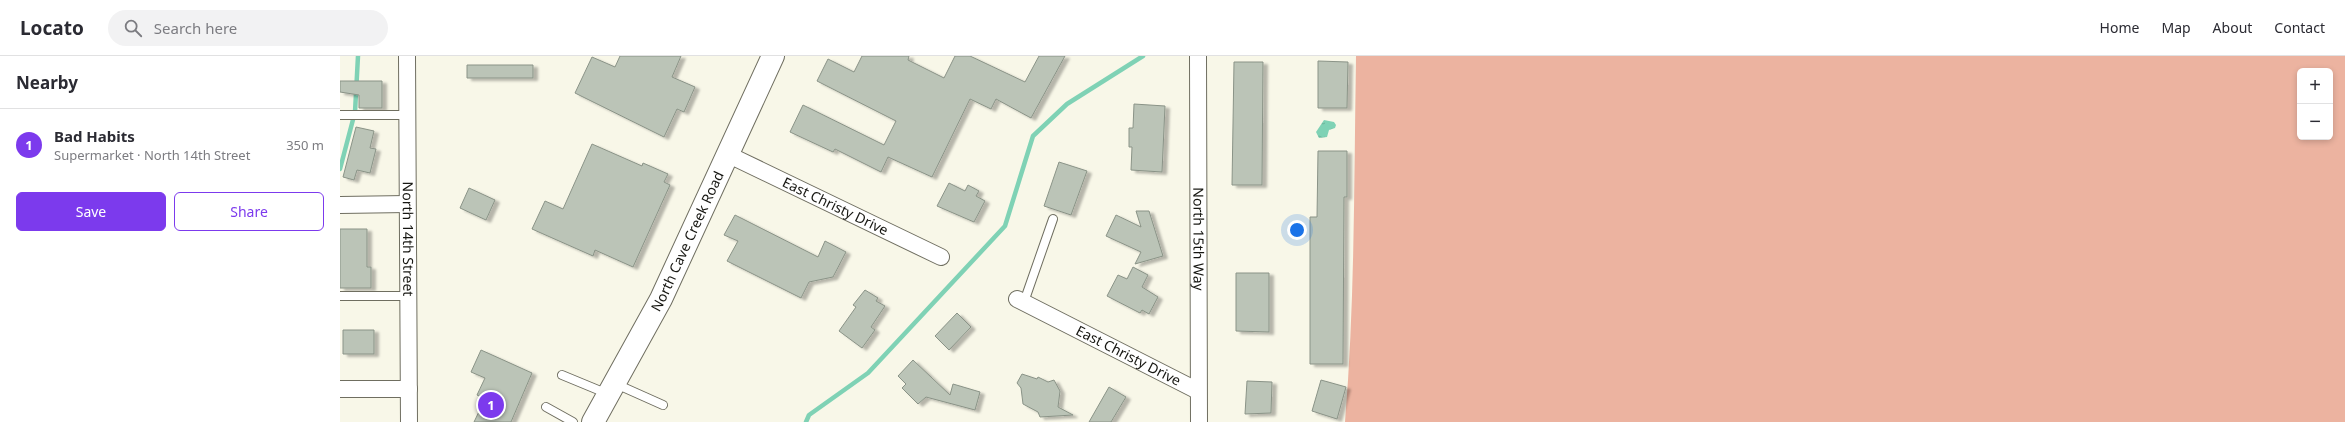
<!DOCTYPE html>
<meta charset="utf-8">
<style>
body{margin:0;font-family:"Noto Sans",sans-serif;background:#f2f2f3;color:#2b2b33}
.controls{position:absolute;right:12px;top:12px;display:grid;overflow:hidden;border-radius:6px;box-shadow:0 2px 6px #0003}
.controls button{width:36px;height:36px;display:grid;place-items:center;padding:0;border:0;border-bottom:1px solid #e1e1e2;background:#fff;color:#2b2b33;font:20px sans-serif}
.you{position:absolute;left:957px;top:174px;width:14px;height:14px;margin:-10px;border:3px solid #fff;border-radius:50%;background:#1a73e8;box-shadow:0 0 0 6px #1a73e833}
.badge{display:grid;place-items:center;width:26px;height:26px;border-radius:50%;background:#7c3aed;color:#fff;font-size:13px;font-weight:700}
.pin{position:absolute;translate:-50% -50%;border:2px solid #fff;box-shadow:0 1px 4px #0006}
.list{margin:0;padding:0;list-style:none}
h2{display:flex;justify-content:space-between;align-items:center;height:52px;margin:0;padding:0 16px;font-size:17px}
h2 small{font-size:13px;font-weight:400;color:#7c7c81}
.list li{display:grid;grid-template-columns:26px 1fr auto;gap:12px;align-items:center;box-sizing:border-box;height:72px;padding:0 16px;border-top:1px solid #e1e1e2}
.list b{display:block;font-size:15px;white-space:nowrap}
.list p{margin:0;font-size:13px;white-space:nowrap;color:#7c7c81}
.list em{font-size:13px;font-style:normal;color:#7c7c81}
.actions{display:flex;gap:8px;padding:12px 16px}
.actions a{flex:1;padding:9px 0;border:1px solid #7c3aed;border-radius:6px;text-align:center;font-size:14px;color:#7c3aed}
.actions .main{background:#7c3aed;color:#fff}
.icon{flex:none;width:22px;height:22px;fill:none;stroke:currentColor;stroke-width:2;stroke-linecap:round;stroke-linejoin:round}
.map{position:relative;flex:none;width:2005px;height:366px;overflow:hidden}
header{display:flex;align-items:center;gap:24px;box-sizing:border-box;height:56px;padding:0 20px;background:#fff;border-bottom:1px solid #e1e1e2}
header strong{font-size:19px}
nav{display:flex;gap:22px;margin-inline-start:auto;font-size:14px}
.search{width:280px;height:36px;background:#f2f2f3;display:flex;align-items:center;gap:10px;box-sizing:border-box;padding:0 14px;border-radius:22px;color:#7c7c81;font-size:15px}
main{display:flex}
aside{flex:1;background:#fff}
.map>svg:first-child{display:block}
.green{fill:#ecb3a0;fill-rule:evenodd}
.water{fill:url(#water-ripples)}
.lines{fill:none;stroke-linecap:round;stroke-linejoin:round}
.stream{stroke:#7fd2b5;stroke-width:4.5}
.building{fill:#bbc4b7;stroke:#8a9387;filter:url(#shadow)}
.service-casing{stroke:#6f6e60;stroke-width:10}
.minor-casing{stroke:#6f6e60;stroke-width:18}
.primary-casing{stroke:#6f6e60;stroke-width:24}
.service{stroke:#fff;stroke-width:8}
.minor{stroke:#fff;stroke-width:16}
.primary{stroke:#fff;stroke-width:22}
.labels{text-anchor:middle;stroke-width:3;stroke-linejoin:round;paint-order:stroke}
.street-label{font-size:14px;fill:#161611;stroke:#f8f7e8}
</style>
<header>
<strong>Locato</strong>
<div class="search"><svg class="icon" aria-label="search" viewBox="0 0 24 24"><circle cx="10" cy="10" r="6"/><path d="M15 15l6 6"/></svg>Search here</div>
<nav><a>Home</a><a>Map</a><a>About</a><a>Contact</a></nav>
</header>
<main>
<aside>
<h2>Nearby<small></small></h2>
<ul class="list">
<li><span class="badge">1</span><div><b>Bad Habits</b><p>Supermarket · North 14th Street</p></div><em>350 m</em></li>
</ul>
<div class="actions"><a class="main">Save</a><a>Share</a></div>
</aside>
<div class="map">
<svg width="2005" height="366" viewBox="0 0 2005 366">
<defs>
<pattern id="water-ripples" width="26" height="14" patternUnits="userSpaceOnUse"><rect width="26" height="14" fill="#7fd2b5"/><path d="M2 4q2-2 4 0t4 0M15 11q2-2 4 0t4 0" fill="none" stroke="#6db49b"/></pattern>
<filter id="shadow"><feDropShadow dx="4.5" dy="2.5" stdDeviation="1" flood-color="#0004"/></filter>
</defs>
<rect width="100%" height="100%" fill="#f8f7e8"/>
<path class="green" d="M1016 0H2005V366H1005C1015 244 1014 122 1016 0ZM1960 15H1990V81H1960Z"/>
<path class="water" d="M984 64 994 66 996 69 995 72 989 74 987 81 979 82 976 76Z"/>
<g class="lines">
<path class="stream" d="M0 113 15 56 18 0
M466 366 469 359 528 317 665 170 693 80 727 48 803 0"/>
</g>
<path class="building" d="M280 0H341L332 21 355 31 344 56 337 53 324 81 235 37 252 1 275 11Z
M522 0H569L568 4 604 22 615 0H630L685 26 699 0H725L691 62 656 43 651 53 630 43 592 121 548 101 541 116 495 93 493 96 450 76 463 49 544 89 556 65 477 25 488 3 514 16Z
M978 5 1008 6 1007 52H978Z
M894 6H923L922 129H892Z
M127 9H193V22H127Z
M0 25H42V52H19V39L0 36Z
M794 48 825 50 822 116 791 114 792 91H789V72H793Z
M16 71 34 75 30 92 36 93 30 117 17 114 14 124 3 121Z
M252 88 302 110 303 107 328 118 324 126 330 129 293 211 255 194 253 200 192 173 205 145 223 153Z
M978 95H1007V141H1004L1003 308H970V161H977Z
M719 106 747 115 731 159 704 150Z
M609 127 625 135 628 129 639 135 636 140 645 145 634 166 597 150Z
M129 132 155 144 146 164 120 152Z
M796 155H809L823 200 795 208 801 196 766 180 776 159 801 171Z
M395 159 478 201 485 185 506 196 493 221 469 226 461 242 387 205 398 185 384 179Z
M0 173H27V211H31V232H0Z
M793 211 808 219 802 231 818 241 809 258 802 254 800 257 767 240 778 219 787 223Z
M896 217H929V276L896 275Z
M525 234 538 242 536 245 545 250 531 271 535 274 522 292 499 275 516 251 513 249Z
M617 257 631 271 609 294 595 280Z
M3 274H34V298H3Z
M141 294 192 317 171 366H134L145 343 137 339 145 322 131 316Z
M573 304 610 339 613 328 640 336 635 354 586 341 578 348 562 332 566 328 558 320Z
M682 318 697 323 698 321 708 326 714 324 720 335 718 351 733 359 700 361 698 356 683 348 681 332 677 327Z
M981 324 1006 331 997 363 972 355Z
M907 325 932 326 931 357 905 358Z
M769 331 786 341 771 366H749Z"/>
<g class="lines">
<defs>
<path id="service" d="M0 59H67
M0 240H68
M684 246 713 163
M222 319 268 338
M276 328 323 349
M206 351 233 366"/>
<g id="minor">
<path id="s1" d="M67 0 69 366"/>
<path id="s2" d="M858 0 859 366"/>
<path id="s3" d="M389 99 601 201"/>
<path d="M0 149 67 148"/>
<path id="s4" d="M677 243 858 335"/>
<path d="M0 333H69"/>
</g>
<g id="primary">
<path id="s5" d="M253 366 321 243 433 0"/>
</g>
</defs>
<use href="#service" class="service-casing"/>
<use href="#minor" class="minor-casing"/>
<use href="#primary" class="primary-casing"/>
<use href="#service" class="service"/>
<use href="#minor" class="minor"/>
<use href="#primary" class="primary"/>
</g>
<g class="labels">
<g class="street-label">
<text dy="5" stroke="none"><textPath href="#s3" startOffset="118">East Christy Drive</textPath></text>
<text dy="5" stroke="none"><textPath href="#s1" startOffset="183">North 14th Street</textPath></text>
<text dy="5" stroke="none"><textPath href="#s2" startOffset="183">North 15th Way</textPath></text>
<text dy="5" stroke="none"><textPath href="#s5" startOffset="204">North Cave Creek Road</textPath></text>
<text dy="5" stroke="none"><textPath href="#s4" startOffset="125">East Christy Drive</textPath></text>
</g>
</g>
</svg>
<div class="controls">
<button>+</button>
<button>−</button>
</div>
<div class="you"></div>
<div class="pin badge" style="left:151px;top:349px">1</div>
</div>
</main>
